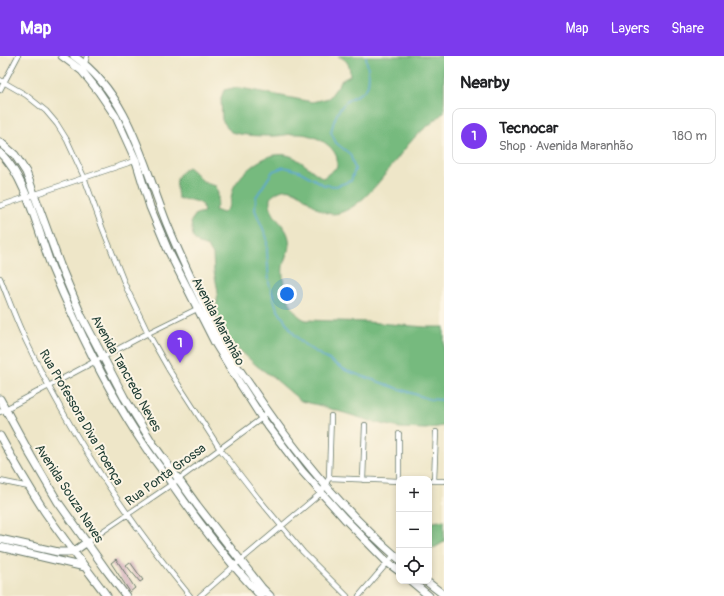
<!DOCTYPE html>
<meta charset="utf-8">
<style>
body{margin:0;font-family:Pangolin,sans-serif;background:#f6f6f6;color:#202124}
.controls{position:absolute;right:12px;bottom:12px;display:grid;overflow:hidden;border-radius:8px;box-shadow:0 2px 6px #0003}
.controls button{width:36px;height:36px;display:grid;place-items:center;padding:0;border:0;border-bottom:1px solid #e0e0e0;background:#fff;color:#202124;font:20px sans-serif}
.you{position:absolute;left:287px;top:238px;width:14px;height:14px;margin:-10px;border:3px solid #fff;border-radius:50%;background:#1a73e8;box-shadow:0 0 0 6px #1a73e833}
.badge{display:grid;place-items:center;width:26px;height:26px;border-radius:50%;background:#7c3aed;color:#fff;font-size:13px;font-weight:700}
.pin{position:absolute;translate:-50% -33px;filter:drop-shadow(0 1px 2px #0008)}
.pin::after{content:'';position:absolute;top:21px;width:14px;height:12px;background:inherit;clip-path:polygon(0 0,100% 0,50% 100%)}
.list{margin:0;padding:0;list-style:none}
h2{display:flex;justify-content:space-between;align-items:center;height:52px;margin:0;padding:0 16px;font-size:17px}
h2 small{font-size:13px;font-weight:400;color:#757577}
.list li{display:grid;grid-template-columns:26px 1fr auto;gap:12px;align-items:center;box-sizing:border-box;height:56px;margin:0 8px 8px;padding:0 8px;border:1px solid #e0e0e0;border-radius:8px}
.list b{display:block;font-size:15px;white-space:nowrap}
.list p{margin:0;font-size:13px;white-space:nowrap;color:#757577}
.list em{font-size:13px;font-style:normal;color:#757577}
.icon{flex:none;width:22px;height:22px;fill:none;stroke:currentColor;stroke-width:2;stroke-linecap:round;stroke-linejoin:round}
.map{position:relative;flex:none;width:444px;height:540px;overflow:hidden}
header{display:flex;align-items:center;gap:24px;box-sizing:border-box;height:56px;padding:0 20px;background:#7c3aed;color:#fff}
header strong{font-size:19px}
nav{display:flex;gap:22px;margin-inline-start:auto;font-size:14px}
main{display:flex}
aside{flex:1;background:#fff}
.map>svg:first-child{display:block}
.forest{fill:#76ba7e;stroke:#4a7c59}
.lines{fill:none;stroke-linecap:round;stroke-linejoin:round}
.stream{stroke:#5da7d5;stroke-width:1.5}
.building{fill:#c595ae}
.street-casing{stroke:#677868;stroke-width:6}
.secondary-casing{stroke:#677868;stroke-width:9}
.street{stroke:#fff;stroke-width:4.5}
.secondary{stroke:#fff;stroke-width:7}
.labels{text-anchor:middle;stroke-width:4;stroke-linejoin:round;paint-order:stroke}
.street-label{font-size:13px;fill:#1f3d34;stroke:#fcf5e5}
</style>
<header>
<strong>Map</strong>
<nav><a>Map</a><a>Layers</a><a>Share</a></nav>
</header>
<main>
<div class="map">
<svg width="444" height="540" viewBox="0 0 444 540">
<rect width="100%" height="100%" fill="#fcf5e5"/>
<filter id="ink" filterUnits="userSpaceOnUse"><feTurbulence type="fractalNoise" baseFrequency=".025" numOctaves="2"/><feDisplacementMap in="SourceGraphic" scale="8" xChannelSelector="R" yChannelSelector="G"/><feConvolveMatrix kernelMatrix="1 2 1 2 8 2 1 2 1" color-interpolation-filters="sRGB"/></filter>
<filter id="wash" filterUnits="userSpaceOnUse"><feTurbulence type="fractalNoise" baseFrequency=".012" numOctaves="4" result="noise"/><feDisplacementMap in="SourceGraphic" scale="16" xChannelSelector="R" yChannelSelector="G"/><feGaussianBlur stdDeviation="0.9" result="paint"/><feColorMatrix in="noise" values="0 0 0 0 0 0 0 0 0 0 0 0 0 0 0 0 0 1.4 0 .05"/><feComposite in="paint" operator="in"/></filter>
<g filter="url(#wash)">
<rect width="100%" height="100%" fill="#eee6c8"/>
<path class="forest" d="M338 0H444V56C436 64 426 71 418 78 395 100 371 148 339 157 311 165 299 114 270 142 268 162 286 166 289 183 291 193 285 200 283 210 281 225 289 259 306 264L367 266 425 271H444V369L443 370 426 373 400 372 374 366 318 349 301 345 274 322 257 310 230 285 219 271 216 254 218 235 214 216 213 199 208 191 199 188 193 182 191 165 196 158 204 156 202 148C194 143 187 145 178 142 176 126 174 120 188 111 200 119 199 127 216 130 219 139 219 145 215 154L223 157C225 155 228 153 229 150 232 144 231 135 235 129 246 111 273 90 295 102 305 108 313 116 323 122L337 111C337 109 337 105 337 102 333 88 313 78 299 78 291 77 283 80 274 80 260 80 245 80 231 76L222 64 221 42 224 34 233 32H241L312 46 329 42 342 24 350 20C350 9 348 4 338 0Z
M444 464V486L429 495V467Z"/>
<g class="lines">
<path class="stream" d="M366 0C367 10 371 22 367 31 363 39 352 40 346 46 337 54 334 64 331 76L336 87 350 98 355 113 351 125 336 130 324 129 299 115 284 111 273 115 256 141 255 154 267 182V196L269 227 277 253 294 278 306 290 347 315 429 343 444 344"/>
</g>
<g id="blocks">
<path class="building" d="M116 503 135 532 130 536 111 507Z
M130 506 143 524 140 526 126 509Z"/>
</g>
</g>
<g filter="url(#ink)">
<use href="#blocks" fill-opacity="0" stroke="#677868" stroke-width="1"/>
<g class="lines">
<defs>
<path id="street" d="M84 10 87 0
M0 24 26 39 46 55 57 68 67 84 84 121 102 171 126 231 148 277 169 314 220 393 258 442 303 496 347 540
M0 34 18 0
M0 150 137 104
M0 222C9 244 17 267 28 289 71 379 127 463 190 540
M0 356 148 277 199 252
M329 422 331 360
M363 424 365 369
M0 425 29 431
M399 425V378
M429 425H444
M434 425 436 376
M87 486 172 428 262 362 268 355
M200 540 234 510 321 437 329 422 399 425
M359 540 394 499"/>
<path id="secondary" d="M62 0 82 15 99 36 116 61 136 105 150 151 168 194 215 287 237 323 262 362 302 415 344 462 388 507 399 515
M74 0C129 39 143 108 167 168 183 207 202 246 221 284 230 302 243 318 254 335 295 396 343 455 399 503
M0 86 15 99 26 116 60 209 82 261 124 341 153 388 197 449 262 532 270 540
M0 97C26 120 39 179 52 212 59 229 67 247 75 264 95 307 119 352 146 392 154 404 164 416 172 428 199 467 228 506 261 540
M0 343 31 400 58 446 107 515 126 540
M0 380C14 406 29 431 45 456 65 485 86 512 107 540
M0 483 58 496H73L87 486
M0 491 85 511
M411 525 429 540
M426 525 444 539"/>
</defs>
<use href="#street" class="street-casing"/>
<use href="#secondary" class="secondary-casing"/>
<use href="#street" class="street"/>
<use href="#secondary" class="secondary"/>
</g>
</g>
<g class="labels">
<g class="street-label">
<text transform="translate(219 265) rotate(62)" y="5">Avenida Maranhão</text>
<text transform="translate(127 317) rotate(61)" y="5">Avenida Tancredo Neves</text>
<text transform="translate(82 361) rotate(60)" y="5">Rua Professora Diva Proença</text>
<text transform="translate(165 418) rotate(-36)" y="5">Rua Ponta Grossa</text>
<text transform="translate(70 437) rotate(57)" y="5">Avenida Souza Naves</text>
</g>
</g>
</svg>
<div class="controls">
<button>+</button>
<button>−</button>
<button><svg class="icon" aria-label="locate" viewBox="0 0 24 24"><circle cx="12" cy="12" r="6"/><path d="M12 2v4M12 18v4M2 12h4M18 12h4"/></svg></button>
</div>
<div class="you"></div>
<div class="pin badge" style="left:180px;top:307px">1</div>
</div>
<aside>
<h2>Nearby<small></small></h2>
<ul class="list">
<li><span class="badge">1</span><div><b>Tecnocar</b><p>Shop · Avenida Maranhão</p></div><em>180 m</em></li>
</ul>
</aside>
</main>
